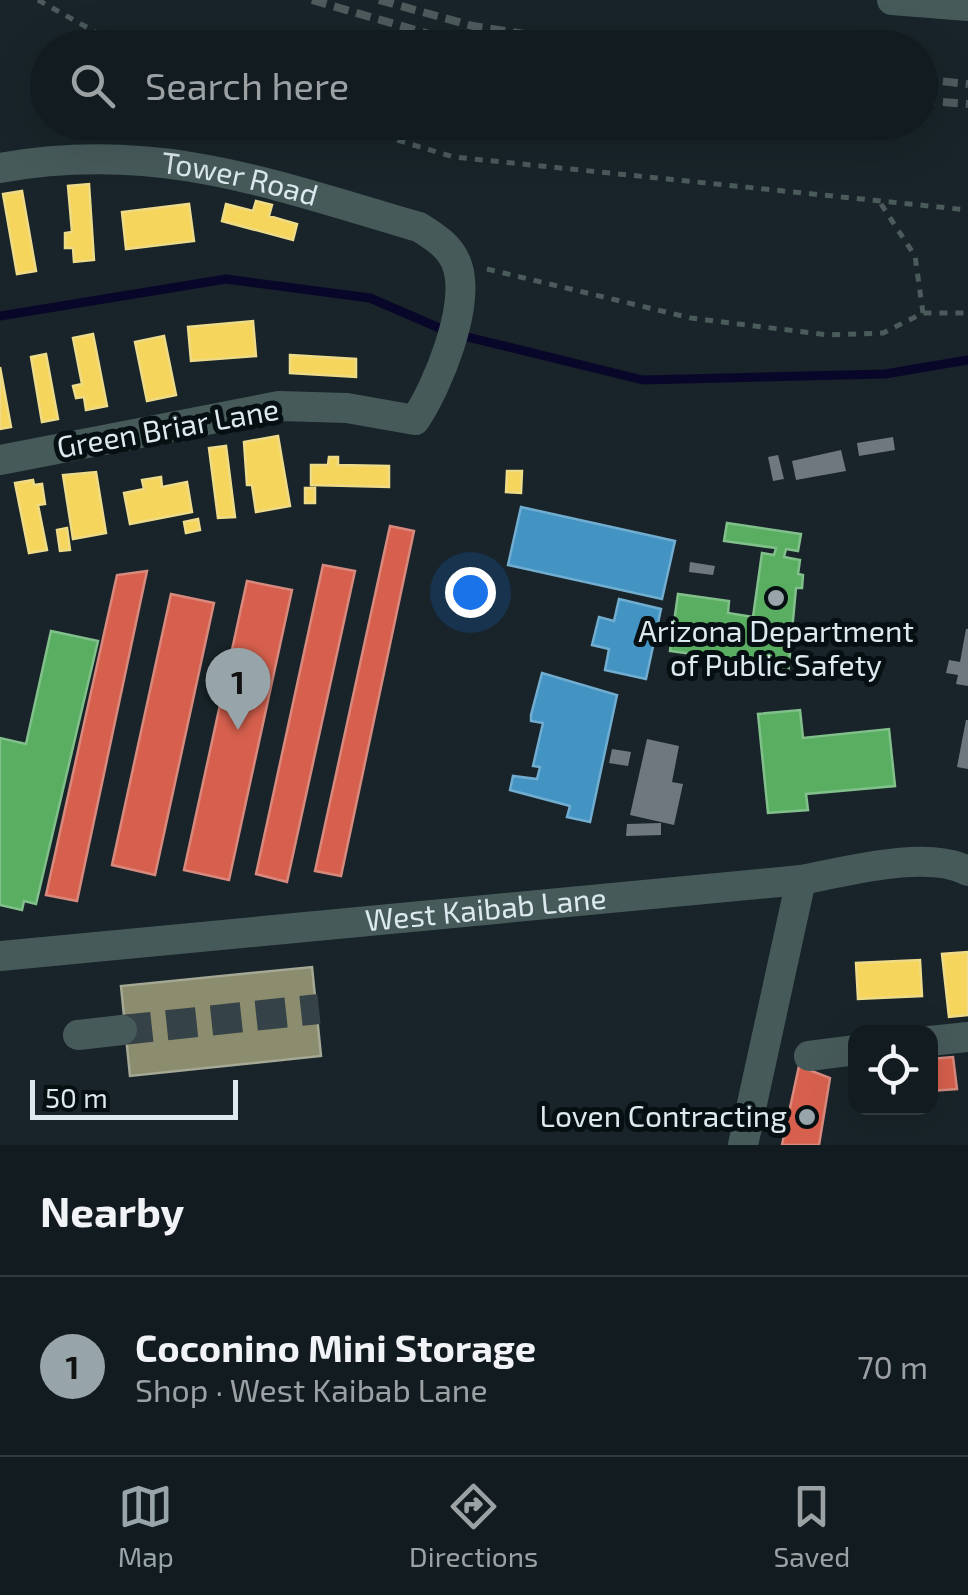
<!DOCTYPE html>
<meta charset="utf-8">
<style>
body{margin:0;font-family:"Exo 2",sans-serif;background:#1f282c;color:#f1f3f6}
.controls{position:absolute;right:30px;bottom:30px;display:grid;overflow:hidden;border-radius:20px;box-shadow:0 10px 40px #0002}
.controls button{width:90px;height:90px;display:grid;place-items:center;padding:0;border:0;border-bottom:2px solid #31393d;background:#121b1f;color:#f1f3f6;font:50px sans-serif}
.scale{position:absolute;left:30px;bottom:25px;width:208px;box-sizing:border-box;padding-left:10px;border:5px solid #dce9ee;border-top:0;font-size:28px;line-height:35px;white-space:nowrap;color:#dce9ee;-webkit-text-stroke:8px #060f12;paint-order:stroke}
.you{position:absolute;left:470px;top:592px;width:35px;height:35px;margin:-25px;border:8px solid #fff;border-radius:50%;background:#1a73e8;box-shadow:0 0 0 15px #1a73e833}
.badge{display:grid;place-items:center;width:65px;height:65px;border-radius:50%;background:#97a4a9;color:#111;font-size:32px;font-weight:700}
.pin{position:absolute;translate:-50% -82px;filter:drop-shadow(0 2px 5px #0008)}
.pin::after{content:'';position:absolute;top:52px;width:35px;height:30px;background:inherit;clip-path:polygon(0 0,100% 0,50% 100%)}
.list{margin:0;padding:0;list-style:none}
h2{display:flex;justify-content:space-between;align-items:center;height:130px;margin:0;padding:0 40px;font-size:42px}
h2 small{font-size:32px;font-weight:400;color:#9ca1a4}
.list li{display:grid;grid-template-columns:65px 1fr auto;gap:30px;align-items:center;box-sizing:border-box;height:180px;padding:0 40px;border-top:2px solid #31393d}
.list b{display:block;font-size:38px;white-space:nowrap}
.list p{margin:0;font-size:32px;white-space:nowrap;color:#9ca1a4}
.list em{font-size:32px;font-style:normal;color:#9ca1a4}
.icon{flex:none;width:55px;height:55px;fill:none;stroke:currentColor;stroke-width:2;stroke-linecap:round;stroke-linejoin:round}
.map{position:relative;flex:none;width:968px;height:1145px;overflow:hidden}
.search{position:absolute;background:#121b1f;box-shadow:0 10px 40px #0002;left:30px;right:30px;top:30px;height:110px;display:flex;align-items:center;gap:25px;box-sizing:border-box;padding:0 35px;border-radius:55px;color:#9ca1a4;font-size:38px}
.sheet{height:310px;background:#121b1f}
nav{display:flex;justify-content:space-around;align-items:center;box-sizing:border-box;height:140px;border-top:2px solid #31393d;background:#121b1f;font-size:28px;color:#9ca1a4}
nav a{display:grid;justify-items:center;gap:5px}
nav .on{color:#97a4a9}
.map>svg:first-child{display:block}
.homes{fill:#f6d55c;stroke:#eedb88;stroke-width:2.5}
.shops{fill:#d6604d;stroke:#d8897d;stroke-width:2.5}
.schools{fill:#4393c3;stroke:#71add0;stroke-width:2.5}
.public{fill:#5aae61;stroke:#81c08b;stroke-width:2.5}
.industry{fill:#8c8c6e;stroke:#a4a894;stroke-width:2.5}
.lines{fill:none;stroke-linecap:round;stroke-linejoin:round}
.stream{stroke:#090729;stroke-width:9}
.building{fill:#6f787e}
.minor-tunnel{stroke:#354247;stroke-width:30;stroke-dasharray:30 15;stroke-linecap:butt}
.path{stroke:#4b5a5b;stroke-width:5;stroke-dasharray:8 8;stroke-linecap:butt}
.minor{stroke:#475a5a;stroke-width:30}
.rail{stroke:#4d5b5d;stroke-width:8;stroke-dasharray:15 8;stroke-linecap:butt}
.poi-dot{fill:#97a4a9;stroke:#060f12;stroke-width:4}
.labels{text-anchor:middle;stroke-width:10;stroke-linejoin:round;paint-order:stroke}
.street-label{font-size:30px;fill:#dce9ee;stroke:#060f12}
.poi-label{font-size:30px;fill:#dce9ee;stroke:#060f12}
</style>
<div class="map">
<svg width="968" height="1145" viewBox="0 0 968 1145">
<rect width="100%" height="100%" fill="#182429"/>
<path class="homes" d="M89 184 94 260 74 262 73 248H65V233L72 232 68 186Z
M22 191 36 271 17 274 3 194Z
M256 201 272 205 269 216 297 224 293 240 222 221 226 204 253 211Z
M189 204 194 241 126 249 122 212Z
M253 321 256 356 191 361 188 327Z
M93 334 107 406 86 410 84 397 76 398 73 386 82 384 73 338Z
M164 336 176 395 147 401 135 342Z
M46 354 58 419 42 422 31 357Z
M290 355 356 359V377L290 373Z
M0 367 11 427 0 429Z
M278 436 290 506 256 512 252 485H247L244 442Z
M226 446 235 517 218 518 209 448Z
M329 457H338V465L389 466V487L311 485V465H328Z
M507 471H522L521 493 506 492Z
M96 472 106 533 73 539 63 475Z
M161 477 162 487 187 482 192 512 130 524 124 493 144 489 142 480Z
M33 480 34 485 42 484 45 504 38 505 47 550 29 553 15 483Z
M305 488H315V503H305Z
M198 519 200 530 186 533 184 522Z
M67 528 70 550 60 551 57 530Z
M968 952V1015L949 1017 942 954Z
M920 960 922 996 858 999 856 963Z"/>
<path class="shops" d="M390 526 414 531 341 876 315 871Z
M323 565 355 571 287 882 256 874Z
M147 571 77 901 46 895 117 575Z
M247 581 292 590 229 880 184 870Z
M171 594 214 603 155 875 112 865Z
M953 1057 957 1089 930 1091V1059Z
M799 1066 830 1078 819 1145H782Z"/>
<path class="schools" d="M521 507 675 541 662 599 508 565Z
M619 599 661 609 646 679 605 670 609 649 592 645 599 617 614 621Z
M542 673 617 695 590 822 567 817 570 806 510 790 513 776 537 779 540 767 533 766 543 723 531 721V715Z"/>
<path class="public" d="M727 523 801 534 798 551 786 549 784 557 800 560 798 574 803 575 802 588H796L788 674 742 667 743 661 670 651 678 594 729 601 728 613 753 617 762 553 774 555 776 548 724 541Z
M51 631 98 641 36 904 24 901 22 910 0 905V738L26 744Z
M800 710 803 738 889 729 895 786 806 794 808 810 768 813 758 714Z"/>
<path class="industry" d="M312 967 321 1056 130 1076 121 986Z"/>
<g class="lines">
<path class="stream" d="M0 316 226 279 370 298 451 333 643 380 885 374 968 360"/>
</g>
<path class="building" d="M893 437 895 450 859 456 857 443Z
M841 450 846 471 796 480 792 461Z
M778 455 784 479 773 481 768 457Z
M690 562 715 566 713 575 689 572Z
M966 629H968V686L956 684 958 675 946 673 949 660 960 662Z
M966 720H968V769L957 767Z
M647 739 679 746 672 782 683 784 674 825 630 815Z
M612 749 631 752 628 766 609 763Z
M661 823V835L626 836 627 824Z"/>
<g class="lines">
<path class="minor-tunnel" d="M122 1030 319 1009"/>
<path class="path" d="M38 0 124 48
M336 122 454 157 968 210
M881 204 915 256 923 313
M487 269 691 318 828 335 883 333 923 313H968"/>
<g class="minor">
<path d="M892 0 968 6"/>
<path id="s1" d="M0 168C157 140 271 184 419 227 435 237 451 247 457 265 471 305 438 386 415 420L347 408 279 406 0 460"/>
<path id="s2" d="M0 956 801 880C845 872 927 849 968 871"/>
<path d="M78 1035 122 1030"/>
<path d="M930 1041 968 1037"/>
<path d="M809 1056 856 1050"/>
<path d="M743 1145 801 880"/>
</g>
<path class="rail" d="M312 0 477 48
M379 0 473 26 614 48
M920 79 968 84
M920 100 968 104"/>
</g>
<g class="poi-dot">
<circle cx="776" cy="598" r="10"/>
<circle cx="807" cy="1117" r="10"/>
</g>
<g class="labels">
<g class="street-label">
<text dy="10" stroke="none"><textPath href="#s1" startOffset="242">Tower Road</textPath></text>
<text transform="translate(168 429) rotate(-10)" y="10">Green Briar Lane</text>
<text dy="10" stroke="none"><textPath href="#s2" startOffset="488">West Kaibab Lane</textPath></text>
</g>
<g class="poi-label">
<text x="776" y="642">Arizona Department<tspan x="776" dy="34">of Public Safety</tspan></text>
<text x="787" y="1127" text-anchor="end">Loven Contracting</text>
</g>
</g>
</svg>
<div class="controls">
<button><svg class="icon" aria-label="locate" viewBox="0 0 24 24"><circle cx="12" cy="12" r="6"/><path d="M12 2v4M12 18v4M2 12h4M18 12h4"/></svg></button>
</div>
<div class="scale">50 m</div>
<div class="you"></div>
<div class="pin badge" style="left:238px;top:730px">1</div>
<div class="search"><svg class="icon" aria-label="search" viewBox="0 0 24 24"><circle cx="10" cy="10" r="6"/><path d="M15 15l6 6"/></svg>Search here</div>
</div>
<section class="sheet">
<h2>Nearby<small></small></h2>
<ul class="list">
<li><span class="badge">1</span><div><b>Coconino Mini Storage</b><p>Shop · West Kaibab Lane</p></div><em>70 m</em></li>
</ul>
</section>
<nav>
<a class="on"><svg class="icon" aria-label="map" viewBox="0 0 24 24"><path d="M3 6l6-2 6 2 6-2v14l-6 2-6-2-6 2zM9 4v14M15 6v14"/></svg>Map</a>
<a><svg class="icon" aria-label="directions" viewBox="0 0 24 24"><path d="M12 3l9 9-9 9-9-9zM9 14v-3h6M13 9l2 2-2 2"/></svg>Directions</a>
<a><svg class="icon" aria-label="saved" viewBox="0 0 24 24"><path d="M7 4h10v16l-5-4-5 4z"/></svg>Saved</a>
</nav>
